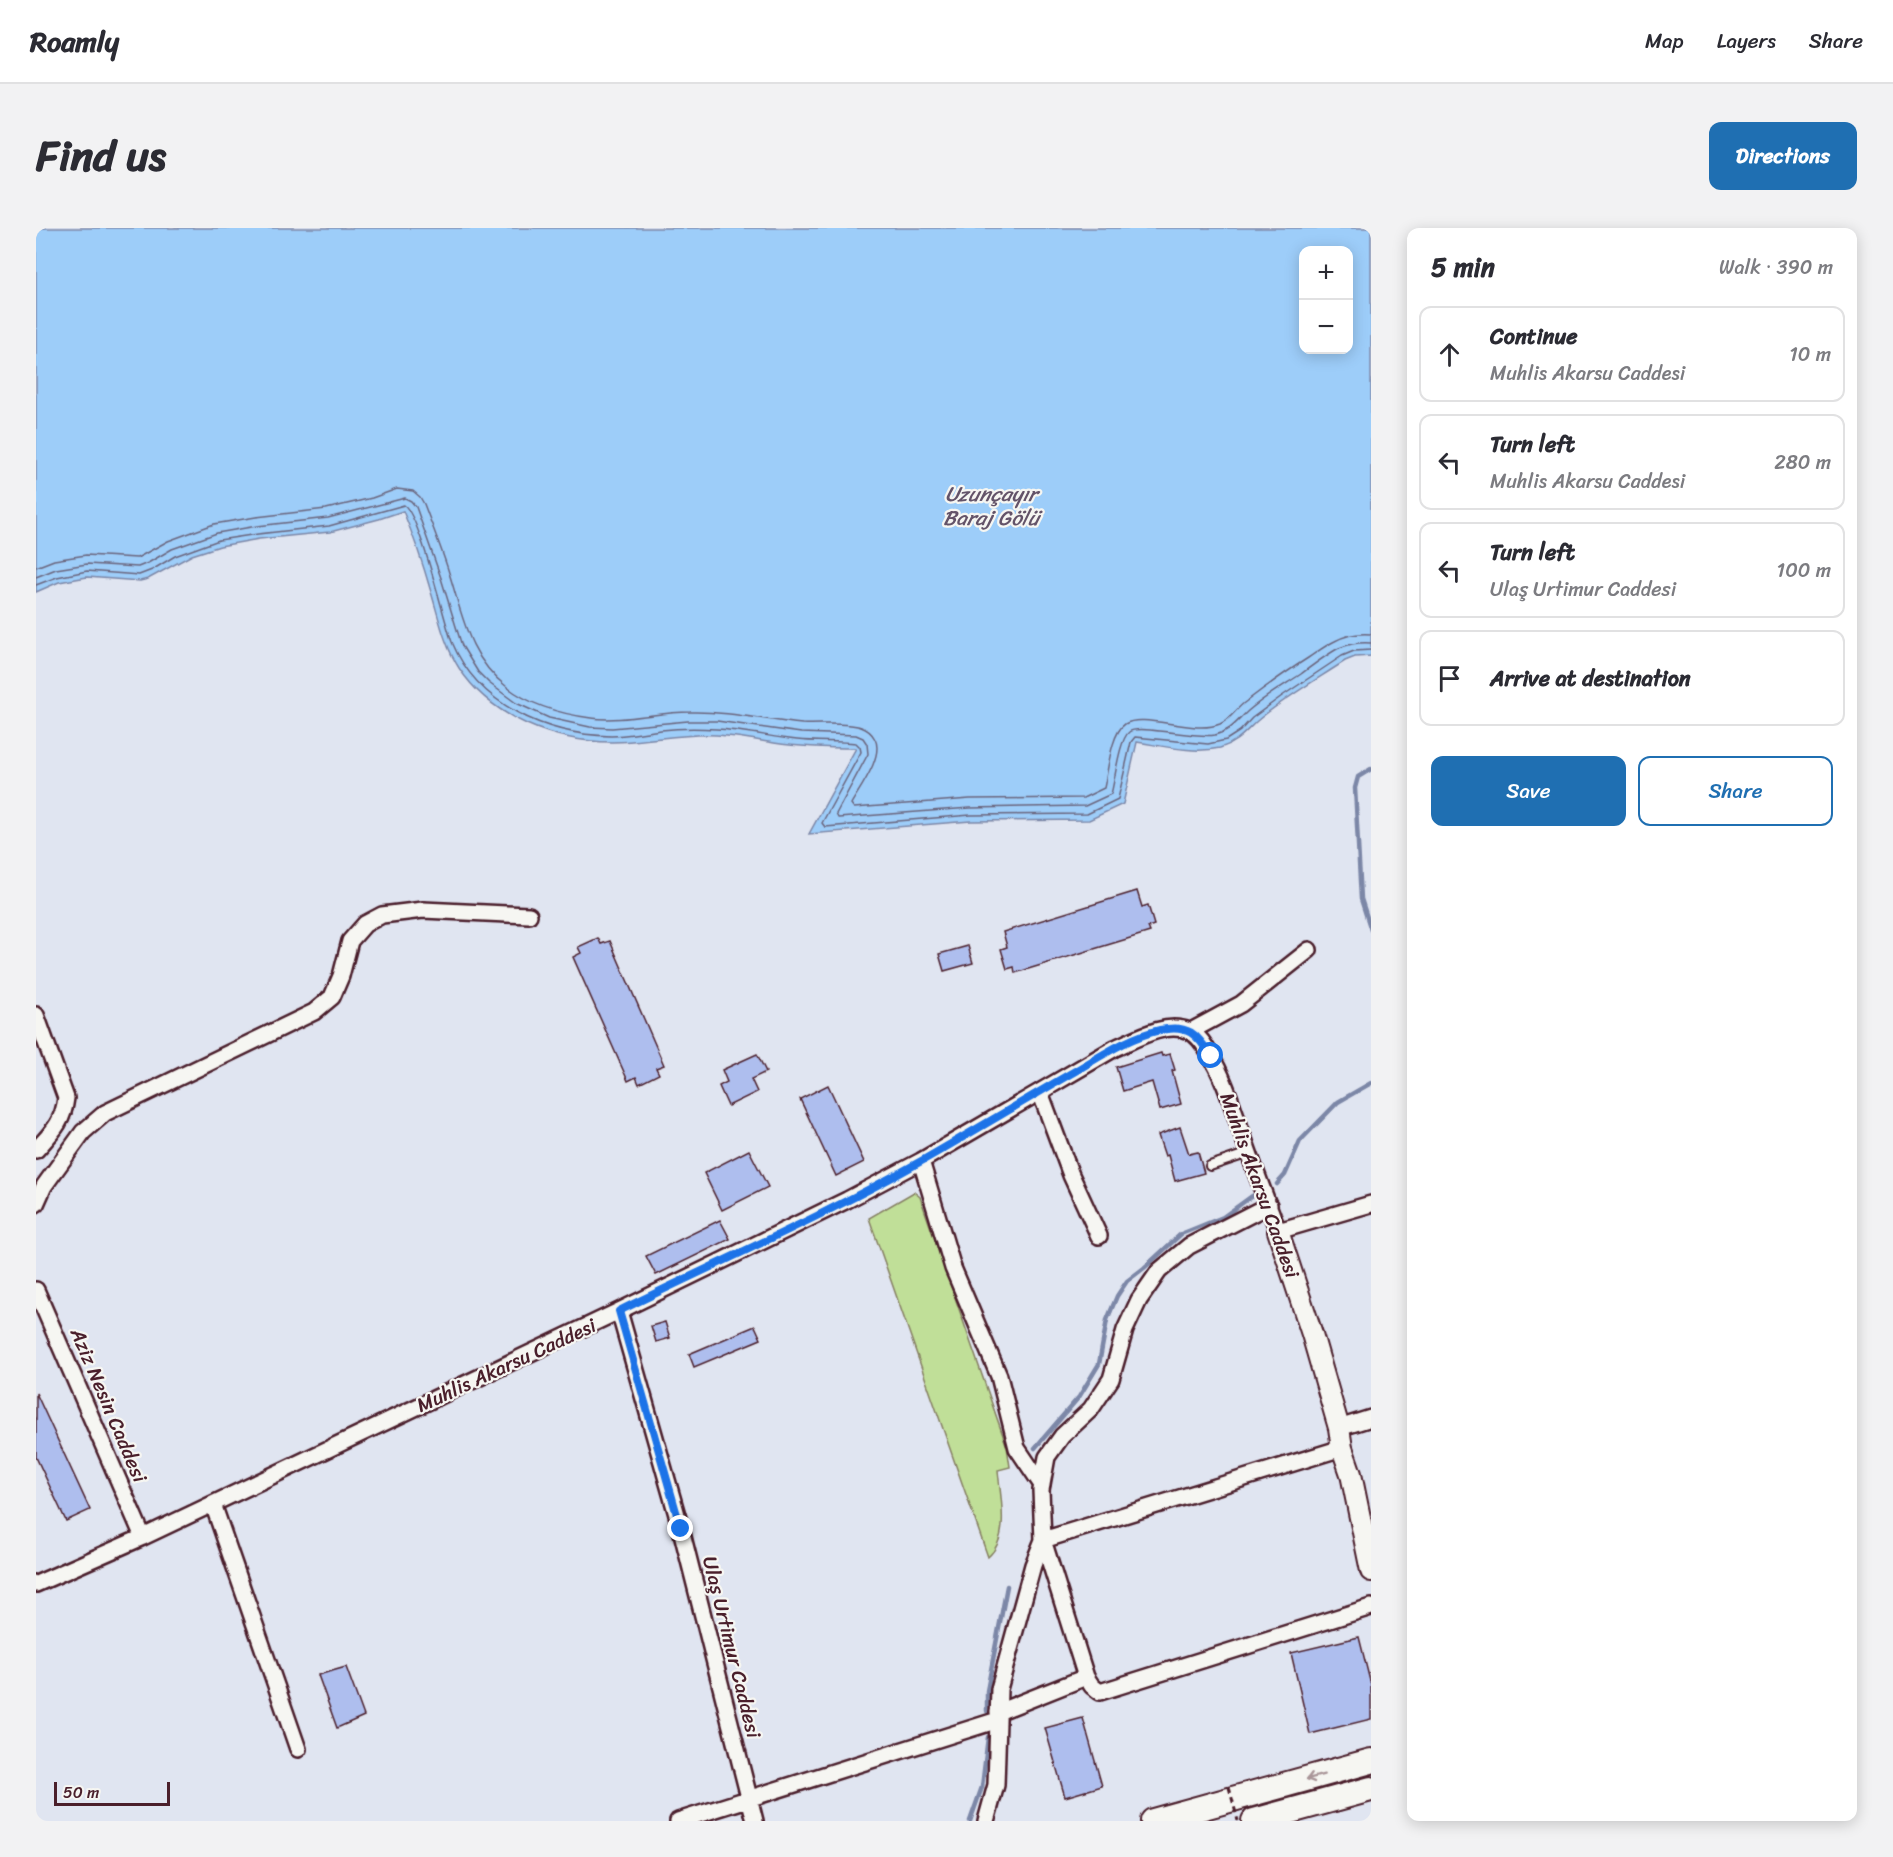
<!DOCTYPE html>
<meta charset="utf-8">
<style>
body{margin:0;font-family:Sriracha,sans-serif;background:#f2f2f3;color:#2b2b33}
.controls{position:absolute;right:18px;top:18px;display:grid;overflow:hidden;border-radius:12px;box-shadow:0 3px 15px #0003}
.controls button{width:54px;height:54px;display:grid;place-items:center;padding:0;border:0;border-bottom:2px solid #e1e1e2;background:#fff;color:#2b2b33;font:30px sans-serif}
.scale{position:absolute;left:18px;bottom:15px;width:116px;box-sizing:border-box;padding-left:6px;border:3px solid #4a1f2b;border-top:0;font-size:16px;line-height:21px;white-space:nowrap;color:#4a1f2b;-webkit-text-stroke:4px #f6f6f2;paint-order:stroke}
.stop{position:absolute;width:18px;height:18px;margin:-14px;border:4px solid #1a73e8;border-radius:50%;background:#fff}
.stop.end{background:#1a73e8;border-color:#fff;box-shadow:0 2px 6px #0008}
.list{margin:0;padding:0;list-style:none}
h2{display:flex;justify-content:space-between;align-items:center;height:78px;margin:0;padding:0 24px;font-size:26px}
h2 small{font-size:20px;font-weight:400;color:#7c7c81}
.list li{display:grid;grid-template-columns:39px 1fr auto;gap:18px;align-items:center;box-sizing:border-box;height:96px;margin:0 12px 12px;padding:0 12px;border:2px solid #e1e1e2;border-radius:12px}
.list b{display:block;font-size:22px;white-space:nowrap}
.list p{margin:0;font-size:20px;white-space:nowrap;color:#7c7c81}
.list em{font-size:20px;font-style:normal;color:#7c7c81}
.actions{display:flex;gap:12px;padding:18px 24px}
.actions a{flex:1;padding:14px 0;border:2px solid #1f6fb2;border-radius:12px;text-align:center;font-size:21px;color:#1f6fb2}
.actions .main{background:#1f6fb2;color:#fff}
.icon{flex:none;width:33px;height:33px;fill:none;stroke:currentColor;stroke-width:2;stroke-linecap:round;stroke-linejoin:round}
.map{position:relative;flex:none;width:1335px;height:1593px;overflow:hidden;border-radius:12px}
header{display:flex;align-items:center;gap:36px;box-sizing:border-box;height:84px;padding:0 30px;background:#fff;border-bottom:2px solid #e1e1e2}
header strong{font-size:28px}
nav{display:flex;gap:33px;margin-inline-start:auto;font-size:21px}
.intro{display:flex;align-items:center;justify-content:space-between;box-sizing:border-box;height:144px;padding:0 36px}
h1{margin:0;font-size:42px}
.button{padding:15px 27px;border-radius:12px;background:#1f6fb2;color:#fff;font-size:21px;font-weight:700}
main{display:flex;gap:36px;padding:0 36px}
aside{flex:1;background:#fff;border-radius:12px;box-shadow:0 3px 15px #0003}
.map>svg:first-child{display:block}
.green{fill:#c0df98;stroke:#857f62;stroke-width:1.5}
.water{fill:#9dcdf9;stroke:#7c87a7;stroke-width:1.5;fill-rule:evenodd}
.lines{fill:none;stroke-linecap:round;stroke-linejoin:round}
.shore{stroke:#6b657d;stroke-width:1.5}
.stream{stroke:#7c87a7;stroke-width:4.5}
.building{fill:#aebeee;stroke:#4a1f2b;stroke-width:1.5}
.service-casing{stroke:#4a1f2b;stroke-width:12}
.minor-casing{stroke:#4a1f2b;stroke-width:20}
.tertiary-casing{stroke:#4a1f2b;stroke-width:24}
.primary-casing{stroke:#4a1f2b;stroke-width:28}
.service{stroke:#f6f6f2;stroke-width:8}
.minor{stroke:#f6f6f2;stroke-width:15}
.tertiary{stroke:#f6f6f2;stroke-width:20}
.primary{stroke:#f6f6f2;stroke-width:24}
.path-bridge{stroke:#4a1f2b;stroke-width:3;stroke-dasharray:6 4.5;stroke-linecap:butt}
.oneway{stroke:#a99598}
.route{stroke:#1a73e8;stroke-width:8}
.labels{text-anchor:middle;stroke-width:4.5;stroke-linejoin:round;paint-order:stroke}
.street-label{font-size:20px;fill:#4a1f2b;stroke:#f6f6f2}
.water-label{font-size:21px;font-style:italic;fill:#635369;stroke:#f6f6f2}
</style>
<header>
<strong>Roamly</strong>
<nav><a>Map</a><a>Layers</a><a>Share</a></nav>
</header>
<div class="intro"><h1>Find us</h1><a class="button">Directions</a></div>
<main>
<div class="map">
<svg width="1335" height="1593" viewBox="0 0 1335 1593">
<rect width="100%" height="100%" fill="#e0e5f1"/>
<filter id="ink" filterUnits="userSpaceOnUse"><feTurbulence type="fractalNoise" baseFrequency=".0167" numOctaves="2"/><feDisplacementMap in="SourceGraphic" scale="12" xChannelSelector="R" yChannelSelector="G"/><feConvolveMatrix kernelMatrix="1 2 1 2 8 2 1 2 1" color-interpolation-filters="sRGB"/></filter>
<g filter="url(#ink)">
<path class="green" d="M878 964 884 969 971 1219 974 1239 962 1242C964 1269 975 1309 952 1329L833 990Z"/>
<path class="water" d="M0 0H1335V428L1319 429 1309 433C1280 452 1248 470 1221 493 1209 504 1201 515 1184 520 1158 526 1127 518 1101 514L1087 576 1053 592 935 593 773 606 820 520C792 520 765 519 738 515 719 512 700 508 680 507 645 505 611 514 576 514 518 514 456 490 423 440 408 417 403 390 395 364 387 336 378 309 367 283L343 291 294 304 223 311 184 318 156 327 112 351 104 353 51 349 23 354 0 364ZM1268 22H1312V122H1268Z"/>
<g class="lines">
<path class="shore" d="M0 339 18 332 50 327 101 330 132 313 178 296 220 289 290 281 336 270 361 261 377 263 384 269 388 276C397 300 407 324 414 348 427 390 434 431 471 459 494 477 525 486 555 490 588 494 621 484 654 484 692 483 728 492 766 496 782 497 811 494 825 499 831 501 836 505 839 511 848 528 824 560 815 576L818 580 934 571 1047 570 1068 560C1072 543 1075 505 1089 496 1107 484 1158 507 1184 496 1195 491 1199 482 1208 475 1229 459 1250 444 1272 430 1281 424 1290 417 1299 413 1310 407 1323 405 1335 406
M0 349 20 341 51 336 102 339 112 335 136 321 181 305 221 298 292 290 369 270 375 273 380 279 405 350 426 418 442 444 453 455 480 475 513 490 554 499 576 500 652 493H681L765 505 820 507 827 510 831 516 832 526 800 586 802 590 934 580 1049 578 1075 566C1079 553 1083 512 1093 504 1102 496 1160 511 1179 507 1195 503 1201 493 1212 483 1228 469 1247 458 1265 446 1277 437 1290 427 1303 420 1313 416 1324 414 1335 415
M0 357 21 349 51 343 103 347 116 342 139 328 183 312 222 306 293 298 368 277C384 288 407 390 416 414 442 477 510 507 575 508 592 508 608 504 625 502 643 500 662 500 680 501 707 502 734 509 761 512 781 514 801 513 820 515L824 519 825 524 786 595 789 599 935 587 1051 586 1082 571 1095 514 1099 509 1172 516 1190 512 1204 503 1216 490 1246 468 1306 428 1318 423 1335 422"/>
<path class="stream" d="M1335 541 1322 549 1319 560 1325 671 1335 702
M1241 956 1249 947 1264 913 1302 874 1335 855
M999 1220 1043 1169 1063 1136 1071 1092 1081 1068 1091 1053 1108 1040 1145 1006 1187 989 1216 968
M951 1483V1463L971 1358
M934 1593 946 1559 952 1509"/>
</g>
<path class="building" d="M1101 663 1106 679 1112 677 1118 697 1112 699 1114 704 979 745 978 739 971 741 965 721 971 719 967 704Z
M562 710 565 716 574 713 628 837 620 840 623 846 603 856 600 849 592 853 537 729 545 725 542 719Z
M932 718 937 735 908 743 903 726Z
M1125 825 1126 828 1134 826 1139 842 1136 843 1145 876 1124 882 1116 854 1087 863 1080 839Z
M721 826 730 844 715 851 721 864 692 878 683 858 691 854 686 842Z
M792 857 828 934 800 948 764 871Z
M1144 899 1153 926 1162 924 1168 945 1139 953 1132 927 1129 928 1122 907Z
M713 922 732 959 686 982 668 945Z
M684 992 694 1011 620 1047 610 1028Z
M629 1094 634 1110 620 1114 615 1098Z
M719 1098 725 1111 658 1139 653 1126Z
M0 1165 54 1282 30 1293 0 1229Z
M1323 1409 1335 1457V1491L1274 1506 1255 1425Z
M310 1439 328 1488 301 1500 282 1447Z
M1047 1490 1066 1558 1029 1569 1009 1500Z"/>
<g class="lines">
<defs>
<path id="service" d="M1174 938 1213 925"/>
<path id="minor" d="M0 787 30 870C27 895 16 904 0 922
M1155 803 1205 776 1273 722
M1004 864 1035 947 1063 1008
M885 933 917 1040 963 1148 981 1220 1006 1257
M0 976 8 958 47 904 69 885 278 784 296 769 305 748 314 713 329 696 346 687 387 682 493 687
M0 1062 107 1309
M583 1083 645 1301 719 1593
M1303 1200 1335 1190
M1306 1220 1007 1312 1050 1449 1056 1458 1064 1464 1335 1379
M177 1276 262 1521
M0 1356 107 1309 583 1083 811 972 885 933 1079 820C1100 811 1129 793 1153 803 1163 807 1169 818 1174 827 1189 851 1197 881 1207 908 1218 940 1230 971 1242 1003L1335 976
M962 1484 1050 1449
M642 1593 962 1492
M950 1593 960 1557 963 1461 997 1337 1007 1312 1005 1262 1011 1229 1026 1208 1055 1181 1075 1151 1089 1102 1103 1072 1123 1043 1153 1018 1233 977"/>
<path id="tertiary" d="M1242 1003 1276 1106 1303 1200 1306 1220 1315 1246 1335 1343"/>
<path id="primary" d="M1117 1593 1335 1533
M1218 1593 1335 1561"/>
</defs>
<use href="#service" class="service-casing"/>
<use href="#minor" class="minor-casing"/>
<use href="#tertiary" class="tertiary-casing"/>
<use href="#primary" class="primary-casing"/>
<use href="#service" class="service"/>
<use href="#minor" class="minor"/>
<use href="#tertiary" class="tertiary"/>
<use href="#primary" class="primary"/>
<path class="path-bridge" d="M1193 1559 1202 1593"/>
</g>
<defs><path id="oneway-shaft" d="M-6 0H5M1.5-3L5.5 0L1.5 3" fill="none" stroke-width="1.6" stroke-linecap="round" stroke-linejoin="round" transform="scale(1.5)"/></defs>
<use class="oneway" href="#oneway-shaft" transform="translate(1279 1549) rotate(165)"/>
</g>
<g class="lines" filter="url(#ink)">
<path class="route" d="M645 1301 583 1083C685 1033 790 987 889 931 938 903 986 874 1034 846 1062 830 1092 809 1124 802 1152 796 1161 806 1175 828"/>
</g>
<g class="labels">
<g class="street-label">
<text transform="translate(1224 957) rotate(70)" y="7">Muhlis Akarsu Caddesi</text>
<text transform="translate(470 1137) rotate(-25)" y="7">Muhlis Akarsu Caddesi</text>
<text transform="translate(73 1177) rotate(67)" y="7">Aziz Nesin Caddesi</text>
<text transform="translate(696 1419) rotate(76)" y="7">Ulaş Urtimur Caddesi</text>
</g>
<g class="water-label">
<text x="955" y="273">Uzunçayır<tspan x="955" dy="24">Baraj Gölü</tspan></text>
</g>
</g>
</svg>
<div class="controls">
<button>+</button>
<button>−</button>
</div>
<div class="scale">50 m</div>
<div class="stop" style="left:1175px;top:828px"></div>
<div class="stop end" style="left:645px;top:1301px"></div>
</div>
<aside>
<h2>5 min<small>Walk · 390 m</small></h2>
<ul class="list">
<li><svg class="icon" aria-label="ahead" viewBox="0 0 24 24"><path d="M12 20V5M6 11l6-6 6 6"/></svg><div><b>Continue</b><p>Muhlis Akarsu Caddesi</p></div><em>10 m</em></li>
<li><svg class="icon" aria-label="left" viewBox="0 0 24 24"><path d="M17 20v-9H6M10 6l-5 5 5 5"/></svg><div><b>Turn left</b><p>Muhlis Akarsu Caddesi</p></div><em>280 m</em></li>
<li><svg class="icon" aria-label="left" viewBox="0 0 24 24"><path d="M17 20v-9H6M10 6l-5 5 5 5"/></svg><div><b>Turn left</b><p>Ulaş Urtimur Caddesi</p></div><em>100 m</em></li>
<li><svg class="icon" aria-label="arrive" viewBox="0 0 24 24"><path d="M6 21V4h12l-3 4 3 4H6"/></svg><div><b>Arrive at destination</b></div></li>
</ul>
<div class="actions"><a class="main">Save</a><a>Share</a></div>
</aside>
</main>
